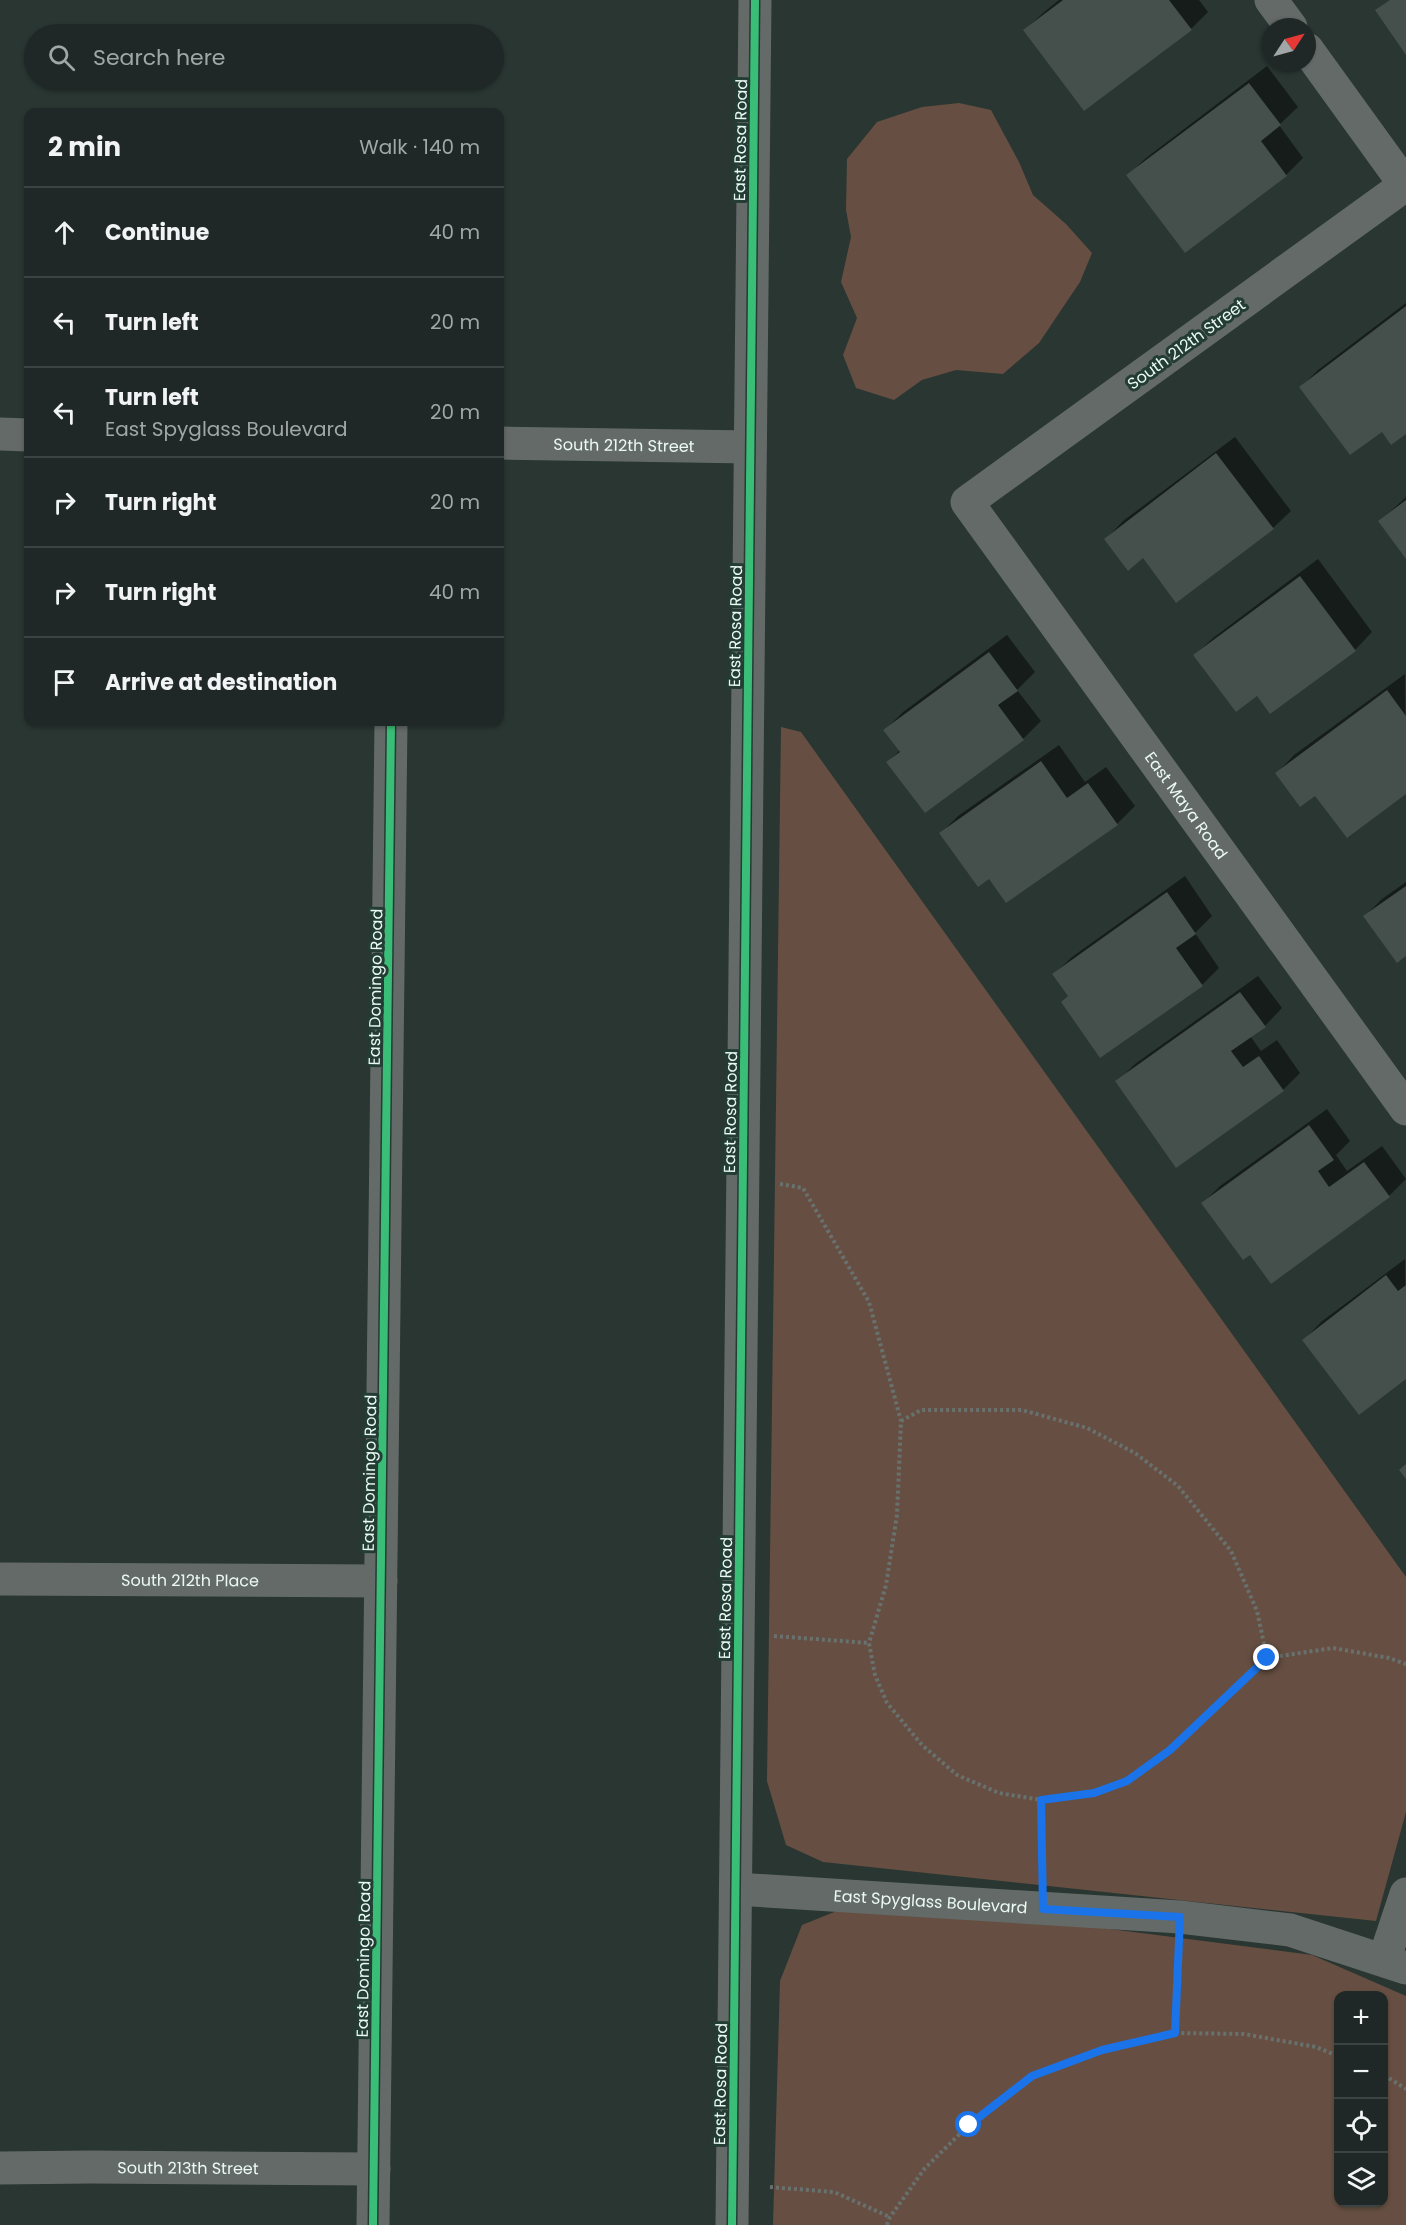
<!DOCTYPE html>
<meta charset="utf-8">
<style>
body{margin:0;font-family:Poppins,sans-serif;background:#2c3432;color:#f1f3f6}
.controls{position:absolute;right:18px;bottom:18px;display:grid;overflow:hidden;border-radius:12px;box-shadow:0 2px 4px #0004}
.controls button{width:54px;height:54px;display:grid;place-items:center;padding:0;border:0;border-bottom:2px solid #3c4443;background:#1f2826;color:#f1f3f6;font:30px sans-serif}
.compass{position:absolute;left:1262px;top:18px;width:54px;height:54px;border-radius:50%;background:#1f2826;box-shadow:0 2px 4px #0004;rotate:54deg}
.stop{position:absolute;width:18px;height:18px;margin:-14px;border:4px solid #1a73e8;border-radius:50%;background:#fff}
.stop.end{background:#1a73e8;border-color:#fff;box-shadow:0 2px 6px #0008}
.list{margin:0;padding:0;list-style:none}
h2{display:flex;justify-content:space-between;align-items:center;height:78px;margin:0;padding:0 24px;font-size:26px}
h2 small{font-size:20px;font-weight:400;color:#a1a6a7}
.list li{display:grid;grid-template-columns:39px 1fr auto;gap:18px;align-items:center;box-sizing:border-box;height:90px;padding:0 24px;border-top:2px solid #3c4443}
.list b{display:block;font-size:22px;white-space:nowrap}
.list p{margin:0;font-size:20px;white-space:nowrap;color:#a1a6a7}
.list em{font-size:20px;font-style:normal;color:#a1a6a7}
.icon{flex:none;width:33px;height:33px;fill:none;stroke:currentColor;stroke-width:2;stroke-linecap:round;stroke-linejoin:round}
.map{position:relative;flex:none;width:1406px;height:2225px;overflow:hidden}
.search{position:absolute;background:#1f2826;box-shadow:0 2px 4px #0004;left:24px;top:24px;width:480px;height:66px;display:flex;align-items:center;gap:15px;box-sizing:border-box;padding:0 21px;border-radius:33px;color:#a1a6a7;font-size:22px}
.panel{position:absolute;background:#1f2826;box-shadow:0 2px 4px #0004;left:24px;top:108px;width:480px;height:618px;border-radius:12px}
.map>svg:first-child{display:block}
.green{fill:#664f42;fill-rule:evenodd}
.shadow{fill:#0007}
.building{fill:#454f4c}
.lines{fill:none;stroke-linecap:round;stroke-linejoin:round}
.path{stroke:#69716e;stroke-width:4;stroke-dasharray:3 3;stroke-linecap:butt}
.minor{stroke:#646a68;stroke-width:33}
.cycleway-casing{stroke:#233c34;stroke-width:11}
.cycleway{stroke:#3abd76;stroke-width:8}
.route{stroke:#1a73e8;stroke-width:8}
.labels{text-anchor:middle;stroke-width:6;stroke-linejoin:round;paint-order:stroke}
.street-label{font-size:16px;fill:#eaf9f4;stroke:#233c34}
</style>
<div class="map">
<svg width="1406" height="2225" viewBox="0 0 1406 2225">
<rect width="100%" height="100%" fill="#293632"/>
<path class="green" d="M959 103 991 110 1019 162 1033 195 1066 224 1092 253 1080 282 1039 343 1003 374 956 370 922 380 894 400 856 388 843 355 857 318 841 282 851 237 846 210 847 159 877 122 922 107Z
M781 727 801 732 1406 1577V1812L1376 1921 823 1862 786 1845 767 1781Z
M869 1898 1312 1955 1406 1996V2225H773L780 1981 802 1925ZM1338 1996H1384V2202H1338Z"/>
<path class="shadow" d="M1059 0H1199L1208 12 1191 29 1025 30 1043 13Z
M1267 66 1298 107 1279 125 1303 158 1286 175H1128L1146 158Z
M1406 303V432L1301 387 1318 370Z
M1235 437 1291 511 1273 528 1177 601 1144 556 1106 539 1123 521Z
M1406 497V556L1380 521Z
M1318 559 1372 632 1355 650 1257 694 1195 655 1213 638Z
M1007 635 1035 672 1017 690 1041 721 1023 739 925 811 888 762 900 750 885 730 903 712Z
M1405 674 1406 793 1277 773 1294 755Z
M1059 745 1085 782 1106 767 1135 806 1117 824 1006 901 990 877 941 833 958 816Z
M1185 876 1212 916 1195 933 1219 968 1202 985 1069 995 1054 974 1072 957Z
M1406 882V954L1365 916 1382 899Z
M1258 976 1282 1008 1265 1026 1250 1036 1261 1051 1277 1040 1300 1073 1283 1090 1117 1082 1135 1064Z
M1327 1109 1350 1141 1336 1155 1347 1171 1382 1146 1406 1179 1389 1196 1250 1253 1203 1203 1220 1186Z
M1405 1259 1406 1377 1304 1340 1321 1322Z"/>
<path class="building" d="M1063 0H1169L1192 30 1084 111 1023 30Z
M1390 0H1406V55L1375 10Z
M1249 83 1281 125 1261 141 1287 176 1185 253 1126 175Z
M1406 306V434L1391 445 1382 432 1350 455 1299 387Z
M1216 453 1274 529 1176 603 1143 558 1128 571 1104 539Z
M1406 500V559L1378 521Z
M1300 576 1356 651 1270 714 1257 696 1236 712 1193 655Z
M989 652 1018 691 998 705 1024 740 925 813 886 762 900 752 883 730Z
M1387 690 1406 716V794L1347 838 1315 796 1300 807 1275 773Z
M1041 761 1067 798 1088 783 1118 825 1006 903 989 879 978 887 939 833Z
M1406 886V956L1397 963 1363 916Z
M1167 892 1196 934 1176 948 1203 986 1100 1058 1061 1002 1068 996 1052 974Z
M1240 992 1266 1027 1231 1051 1243 1067 1259 1056 1284 1091 1176 1168 1115 1081Z
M1309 1125 1334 1160 1318 1171 1329 1187 1364 1162 1390 1197 1271 1284 1250 1255 1243 1260 1201 1203Z
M1386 1275 1398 1291 1406 1285V1379L1359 1415 1302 1340Z
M1406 1464V1479L1399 1470Z"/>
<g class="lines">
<path class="path" d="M780 1184 803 1188 869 1302 901 1421 897 1515 886 1585 869 1643 875 1675 887 1703 922 1745 957 1775 999 1793 1041 1800 1094 1793 1127 1781 1170 1750 1267 1658 1333 1648 1389 1658 1406 1664
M901 1421 921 1410H1022L1087 1428 1135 1453 1178 1486 1231 1551 1257 1611 1267 1658
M774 1636 869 1643
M1041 1800 1042 1871
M1175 2033 1178 1956
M1384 2075 1406 2089
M770 2187 834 2192 890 2217
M887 2225 890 2217 925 2168 969 2125 1032 2076 1102 2050 1175 2033 1244 2034 1316 2047 1338 2056"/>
<g class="minor">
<path d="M1271 0 1291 27"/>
<path d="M1307 49 1406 186"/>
<path id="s1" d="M1405 185 967 502 1406 1109"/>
<path d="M0 434 28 435"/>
<path id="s2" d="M500 443 750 447"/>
<path id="s3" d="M0 1579 381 1581"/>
<path id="s4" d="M736 1889 1180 1917 1290 1930 1406 1968"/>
<path d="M1384 1960 1406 1894"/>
<path id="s5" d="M0 2168 91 2167 374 2169"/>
<path d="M373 2225 391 722"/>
<path d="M732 2225 755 0"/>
</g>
<defs>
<path id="cycleway" d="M373 2225 391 722
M732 2225 755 0"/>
</defs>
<use href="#cycleway" class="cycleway-casing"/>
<use href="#cycleway" class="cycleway"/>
</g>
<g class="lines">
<path class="route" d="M969 2125 1032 2076 1102 2050 1175 2033 1180 1917 1043 1909 1041 1800 1094 1793 1127 1781 1170 1750 1267 1658"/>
</g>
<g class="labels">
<g class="street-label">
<text transform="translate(740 140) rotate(-89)" y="6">East Rosa Road</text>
<text transform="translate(1186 344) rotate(-36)" y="6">South 212th Street</text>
<text dy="6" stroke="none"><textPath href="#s2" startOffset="124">South 212th Street</textPath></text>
<text transform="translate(735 626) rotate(-89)" y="6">East Rosa Road</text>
<text dy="6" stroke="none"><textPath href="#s1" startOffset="915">East Maya Road</textPath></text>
<text transform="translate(375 987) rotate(-89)" y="6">East Domingo Road</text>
<text transform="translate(730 1112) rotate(-89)" y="6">East Rosa Road</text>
<text transform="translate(369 1473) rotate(-89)" y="6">East Domingo Road</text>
<text dy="6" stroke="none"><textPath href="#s3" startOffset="190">South 212th Place</textPath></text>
<text transform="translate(725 1598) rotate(-89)" y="6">East Rosa Road</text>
<text dy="6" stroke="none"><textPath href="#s4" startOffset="195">East Spyglass Boulevard</textPath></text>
<text transform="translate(363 1959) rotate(-89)" y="6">East Domingo Road</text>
<text transform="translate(720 2084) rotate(-89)" y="6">East Rosa Road</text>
<text dy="6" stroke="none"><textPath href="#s5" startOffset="188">South 213th Street</textPath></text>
</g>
</g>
</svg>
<div class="controls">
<button>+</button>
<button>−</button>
<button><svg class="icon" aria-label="locate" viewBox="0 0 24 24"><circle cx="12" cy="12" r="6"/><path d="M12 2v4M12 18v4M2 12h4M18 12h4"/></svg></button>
<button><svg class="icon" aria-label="layers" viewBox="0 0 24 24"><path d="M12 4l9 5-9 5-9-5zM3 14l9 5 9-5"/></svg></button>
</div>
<svg class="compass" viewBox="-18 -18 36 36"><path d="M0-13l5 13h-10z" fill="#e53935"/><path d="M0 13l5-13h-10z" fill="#a1a6a7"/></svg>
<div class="stop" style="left:969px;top:2125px"></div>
<div class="stop end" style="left:1267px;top:1658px"></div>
<div class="search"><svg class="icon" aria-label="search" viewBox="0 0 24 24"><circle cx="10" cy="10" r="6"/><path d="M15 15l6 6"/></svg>Search here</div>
<section class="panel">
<h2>2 min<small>Walk · 140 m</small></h2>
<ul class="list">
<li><svg class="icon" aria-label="ahead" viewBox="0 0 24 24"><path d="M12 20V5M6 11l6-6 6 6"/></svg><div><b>Continue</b></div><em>40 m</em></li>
<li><svg class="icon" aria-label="left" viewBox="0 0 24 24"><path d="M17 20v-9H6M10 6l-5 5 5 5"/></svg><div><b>Turn left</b></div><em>20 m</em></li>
<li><svg class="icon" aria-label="left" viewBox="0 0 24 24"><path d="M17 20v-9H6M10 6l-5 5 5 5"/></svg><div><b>Turn left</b><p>East Spyglass Boulevard</p></div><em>20 m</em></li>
<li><svg class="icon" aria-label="right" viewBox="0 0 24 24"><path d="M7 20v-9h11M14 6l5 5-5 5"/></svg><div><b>Turn right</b></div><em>20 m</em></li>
<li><svg class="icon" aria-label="right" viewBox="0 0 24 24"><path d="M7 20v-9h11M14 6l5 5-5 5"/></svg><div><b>Turn right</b></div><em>40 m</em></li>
<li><svg class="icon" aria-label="arrive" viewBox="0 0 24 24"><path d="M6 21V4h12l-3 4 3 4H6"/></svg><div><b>Arrive at destination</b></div></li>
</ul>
</section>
</div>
